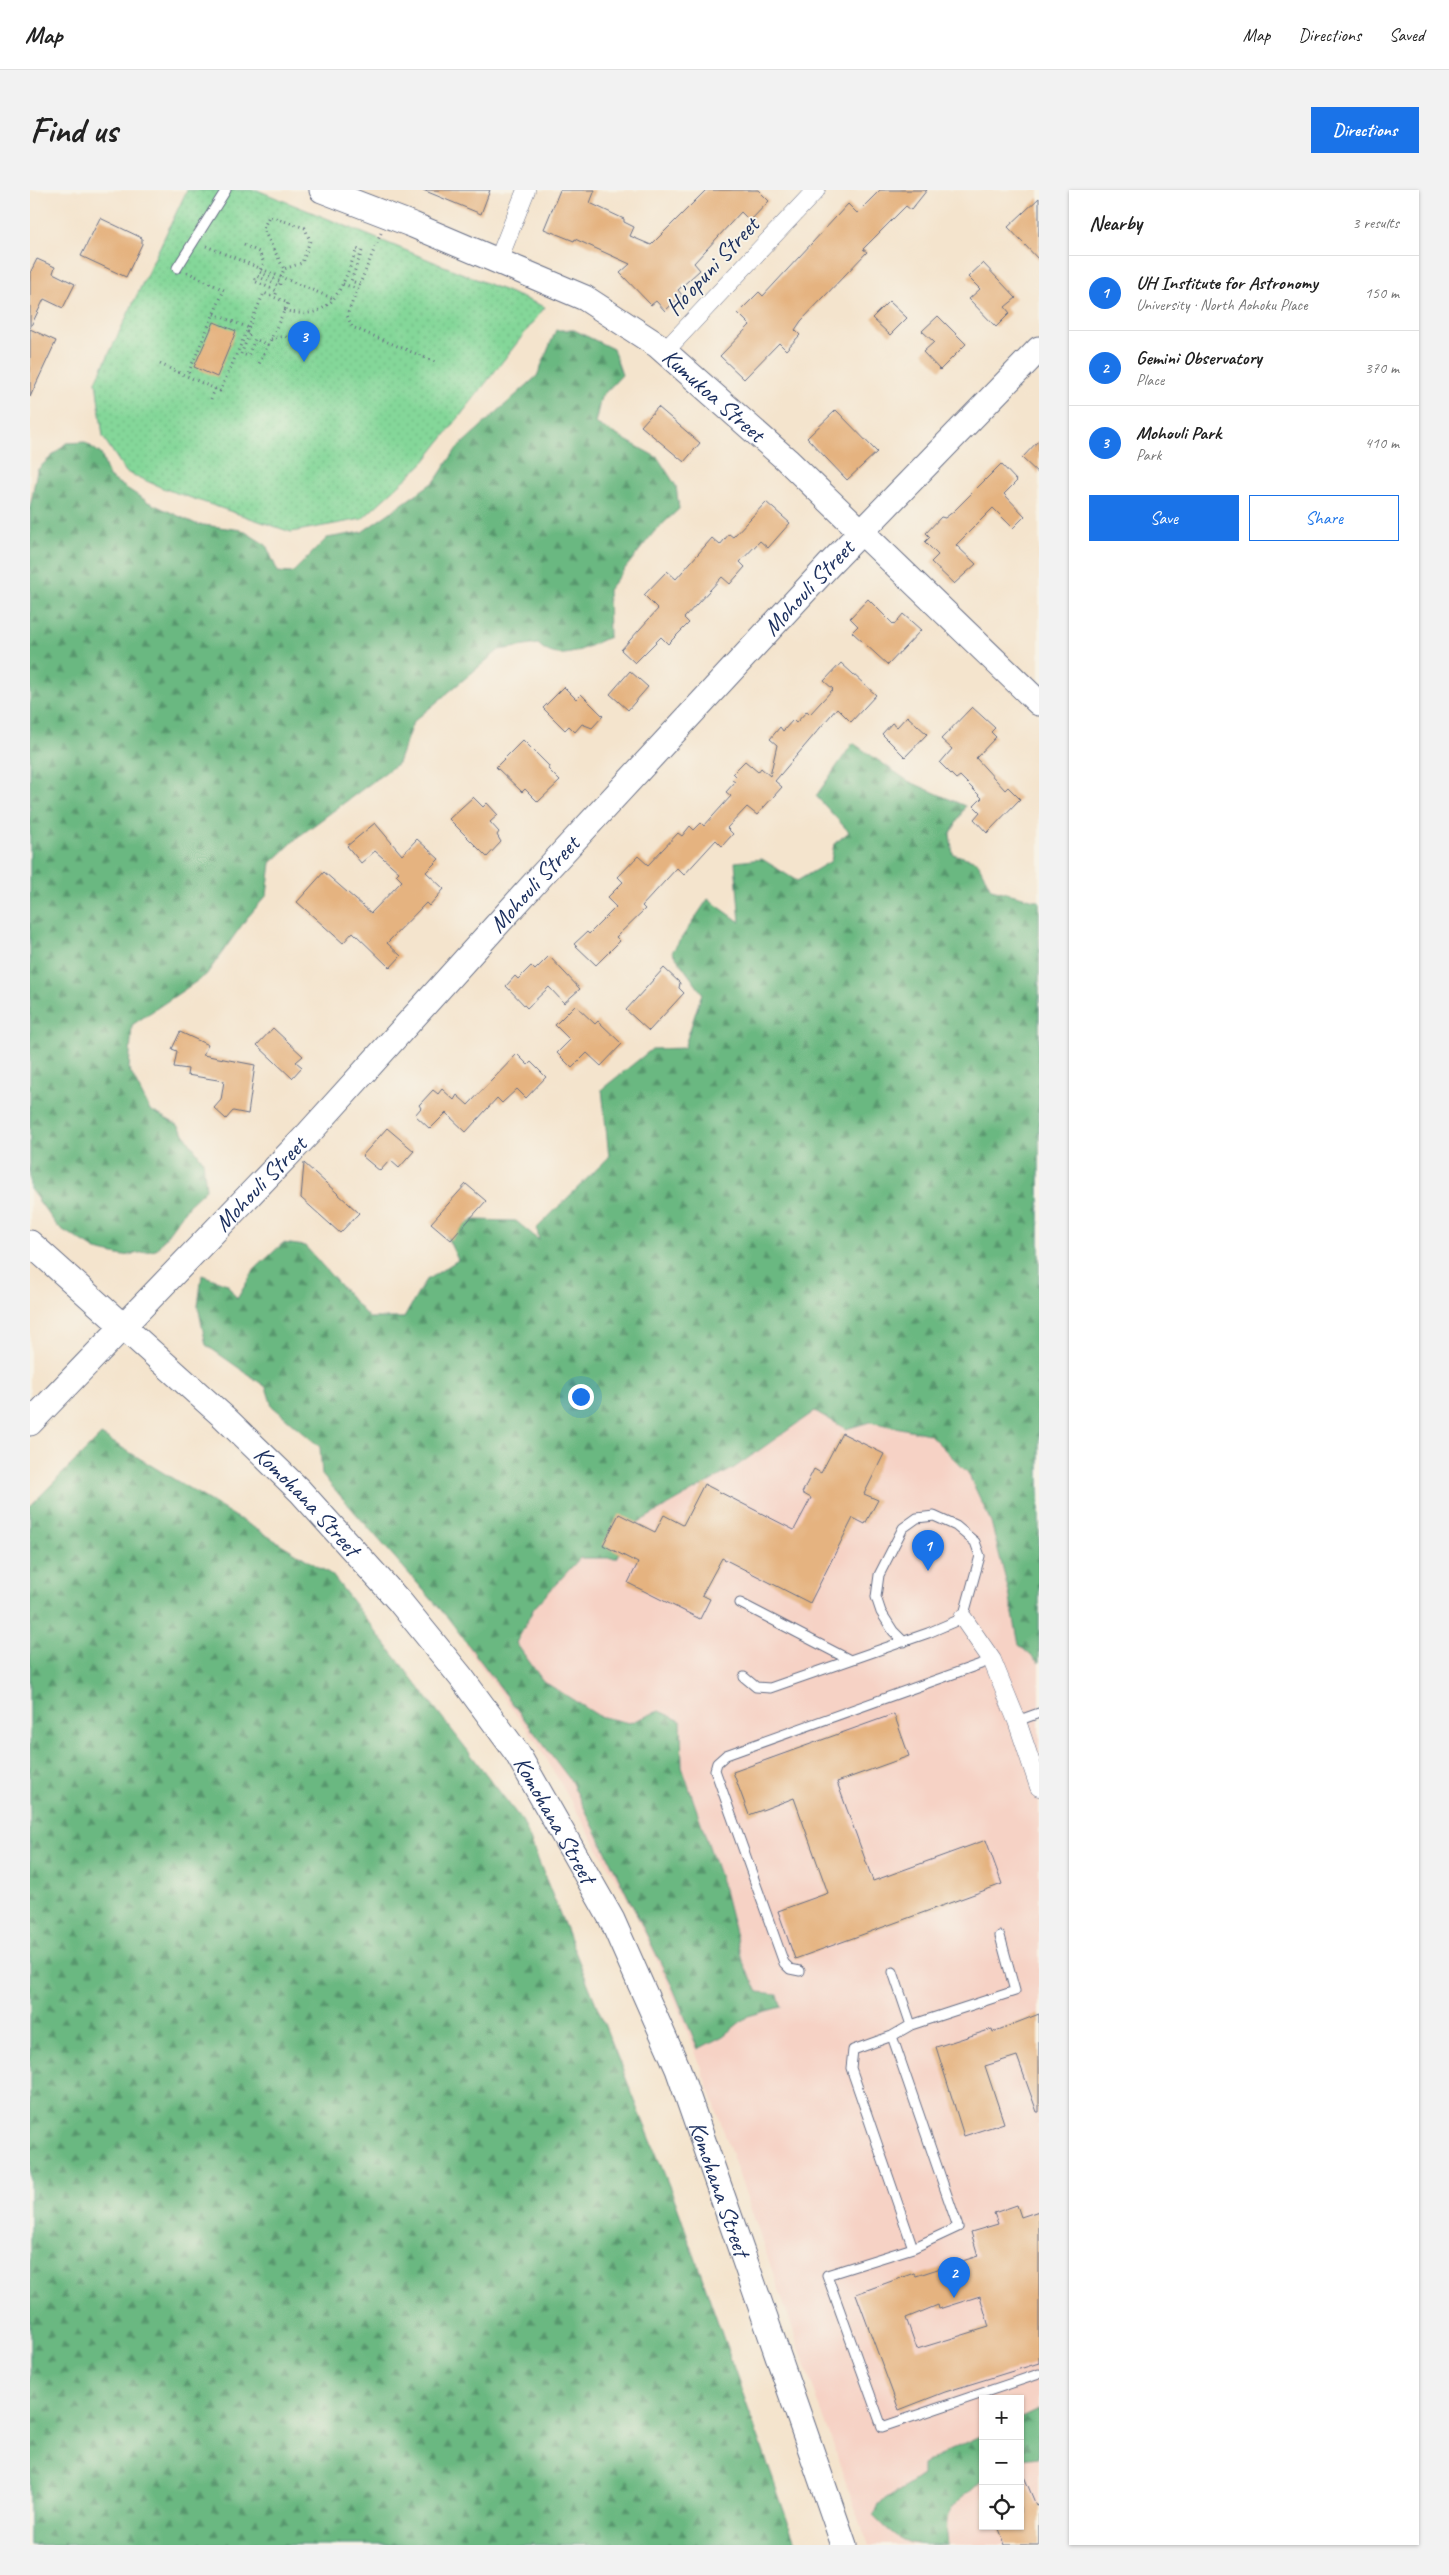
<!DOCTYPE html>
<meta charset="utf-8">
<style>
body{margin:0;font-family:Caveat,sans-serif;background:#f2f2f2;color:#222}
.controls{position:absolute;right:15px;bottom:15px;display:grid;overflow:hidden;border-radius:0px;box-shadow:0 1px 4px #0004}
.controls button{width:45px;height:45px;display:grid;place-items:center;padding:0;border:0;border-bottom:1px solid #e0e0e0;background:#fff;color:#222;font:25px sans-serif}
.you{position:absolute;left:550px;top:1206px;width:18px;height:18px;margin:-12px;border:4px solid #fff;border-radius:50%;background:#1a73e8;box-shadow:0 0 0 8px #1a73e833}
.badge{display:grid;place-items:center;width:32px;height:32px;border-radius:50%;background:#1a73e8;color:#fff;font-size:16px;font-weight:700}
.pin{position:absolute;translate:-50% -41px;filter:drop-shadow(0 1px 2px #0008)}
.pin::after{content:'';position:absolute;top:26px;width:18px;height:15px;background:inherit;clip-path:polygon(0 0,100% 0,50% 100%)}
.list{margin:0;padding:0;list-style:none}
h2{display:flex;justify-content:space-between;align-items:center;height:65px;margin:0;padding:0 20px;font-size:21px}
h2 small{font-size:16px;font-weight:400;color:#767676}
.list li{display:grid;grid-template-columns:32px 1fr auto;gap:15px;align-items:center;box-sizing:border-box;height:75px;padding:0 20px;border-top:1px solid #e0e0e0}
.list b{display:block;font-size:19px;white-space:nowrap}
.list p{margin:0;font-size:16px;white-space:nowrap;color:#767676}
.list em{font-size:16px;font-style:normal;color:#767676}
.actions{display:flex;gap:10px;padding:15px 20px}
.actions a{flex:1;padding:11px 0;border:1px solid #1a73e8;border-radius:0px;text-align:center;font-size:18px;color:#1a73e8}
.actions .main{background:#1a73e8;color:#fff}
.icon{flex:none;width:28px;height:28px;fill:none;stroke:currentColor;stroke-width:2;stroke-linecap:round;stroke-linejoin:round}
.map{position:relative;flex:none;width:1009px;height:2355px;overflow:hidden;border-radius:0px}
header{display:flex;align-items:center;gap:30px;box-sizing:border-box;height:70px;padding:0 25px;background:#fff;border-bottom:1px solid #e0e0e0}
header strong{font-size:24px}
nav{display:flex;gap:28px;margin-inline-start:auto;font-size:18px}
.intro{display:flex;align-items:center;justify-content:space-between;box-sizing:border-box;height:120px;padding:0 30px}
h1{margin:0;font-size:35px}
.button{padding:12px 22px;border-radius:0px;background:#1a73e8;color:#fff;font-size:18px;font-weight:700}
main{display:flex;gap:30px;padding:0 30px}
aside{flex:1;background:#fff;border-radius:0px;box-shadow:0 1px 4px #0004}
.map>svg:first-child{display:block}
.built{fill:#f6d2c5;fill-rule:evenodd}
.forest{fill:url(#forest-firs);stroke:#437470}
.park{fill:url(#park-dots);stroke:#50837c}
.building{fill:#e5b380;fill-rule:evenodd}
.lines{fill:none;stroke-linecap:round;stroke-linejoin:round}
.lane-casing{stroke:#676e85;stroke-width:11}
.street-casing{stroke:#676e85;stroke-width:19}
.secondary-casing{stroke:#676e85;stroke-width:27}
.path{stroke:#676e85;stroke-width:3;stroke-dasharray:1 4;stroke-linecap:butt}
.lane{stroke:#fff;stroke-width:9}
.street{stroke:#fff;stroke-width:18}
.secondary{stroke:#fff;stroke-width:25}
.labels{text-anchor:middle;stroke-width:4;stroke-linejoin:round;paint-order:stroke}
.street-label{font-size:24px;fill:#1b2f5e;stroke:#f7f3e8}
</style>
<header>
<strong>Map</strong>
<nav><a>Map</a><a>Directions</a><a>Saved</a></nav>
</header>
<div class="intro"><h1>Find us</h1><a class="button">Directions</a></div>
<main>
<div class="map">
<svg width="1009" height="2355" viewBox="0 0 1009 2355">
<defs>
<pattern id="forest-firs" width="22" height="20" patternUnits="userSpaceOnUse" patternTransform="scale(1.25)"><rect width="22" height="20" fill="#6bb881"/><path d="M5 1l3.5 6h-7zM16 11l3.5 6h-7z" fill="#57966d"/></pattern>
<pattern id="park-dots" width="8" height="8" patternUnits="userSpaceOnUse" patternTransform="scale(1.25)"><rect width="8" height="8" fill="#84d799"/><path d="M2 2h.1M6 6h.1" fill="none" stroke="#71b986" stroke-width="1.8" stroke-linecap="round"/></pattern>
</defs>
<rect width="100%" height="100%" fill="#f7f3e8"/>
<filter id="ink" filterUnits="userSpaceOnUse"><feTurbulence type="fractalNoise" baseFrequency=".02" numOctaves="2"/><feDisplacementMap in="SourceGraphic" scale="10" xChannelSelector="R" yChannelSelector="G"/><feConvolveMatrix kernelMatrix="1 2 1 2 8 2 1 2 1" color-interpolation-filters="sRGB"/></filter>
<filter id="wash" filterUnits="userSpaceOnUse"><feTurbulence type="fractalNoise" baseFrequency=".0096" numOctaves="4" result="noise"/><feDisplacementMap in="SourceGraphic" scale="20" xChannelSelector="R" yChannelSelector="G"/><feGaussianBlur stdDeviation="1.12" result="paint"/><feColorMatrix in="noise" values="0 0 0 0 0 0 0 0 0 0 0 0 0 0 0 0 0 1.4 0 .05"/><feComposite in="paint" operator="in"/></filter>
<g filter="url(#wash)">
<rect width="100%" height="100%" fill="#f4e4cd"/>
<path class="built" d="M1009 934V2355H838L672 1879 643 1807 603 1719 506 1551 435 1455ZM953 2209H990V2336H953Z"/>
<path class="forest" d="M526 140H544L583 159 592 185 571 207 565 233 628 268 646 296 649 319 624 342 578 400 579 447C555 457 530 476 508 454L469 460 383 532 368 573 268 647 241 673 237 705 217 728 176 785 102 835 99 879 120 920 148 935 173 971 176 999 159 1015 126 1060 93 1066 66 1060 28 1037 0 999V318L7 280 36 253 55 252 71 264 79 287 118 312 166 334 212 340 236 355 248 382 262 383 297 348 332 342 405 291 427 258 507 186Z
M823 553 878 591 935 616 920 645 923 664 947 671 961 699 1009 711V1473L989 1455 979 1403 961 1332 938 1283 899 1244 840 1232 816 1239 785 1221 704 1278 607 1333 587 1368H550L504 1418 486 1453 513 1491 569 1526 599 1533 629 1521 651 1531 652 1577 694 1700 712 1770 728 1802 748 1804 751 1817 718 1826 693 1846 668 1859 643 1798 541 1591 418 1428 292 1285 290 1257 242 1216 236 1197 176 1155 168 1116 172 1085 197 1094 207 1109 224 1080 253 1053 275 1056 339 1128H374L395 1091 428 1070 416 1045 444 1030 486 1031 509 1050 507 1038 579 967 572 899 622 859 654 858 672 803 642 762 678 709 710 732 705 672 732 669 767 691 801 671 804 654 819 642 786 606Z
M71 1245 302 1385 493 1632 646 2013 766 2355H0V1316Z
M1009 2219V2267L990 2269V2228Z
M953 2245V2289C927 2318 912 2308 918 2355 877 2355 873 2355 844 2326L849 2314 892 2286V2275L905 2267Z"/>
<path class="park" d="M157 0H227L515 117 394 272 332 329 261 342 135 299 96 282 73 247 66 191Z"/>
<g id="blocks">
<path class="building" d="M393 0H460L451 24Z
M530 0H565L560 13 594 29V32L604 37 600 46 621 55 676 0H728L739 11 720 31 711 22 664 73 670 80 648 100 652 105 635 121 626 111 621 115 590 83 600 74 545 49 544 51 514 39Z
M850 0H897L881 20 876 16 833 59 837 62 771 131 765 140 770 145 756 160 749 153 714 189 690 166 720 135 708 123 729 102 733 106 818 14 827 23Z
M1009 8V70L978 37Z
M70 28 112 48V54L96 87 51 66Z
M7 69 25 77 23 83 45 94 33 118 14 109 0 138V83Z
M953 73 986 108 975 117 980 123 966 137 939 109 950 99 938 87Z
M859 111 877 128 860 145 842 128Z
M908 126 936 154 910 180 893 162 904 152 892 141Z
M184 132 206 141 187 187 164 177Z
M0 139 26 151 0 207Z
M628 217 670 253 654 272 611 236Z
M806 220 847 262 817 290 777 248Z
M1009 250V284L992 268Z
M971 274 987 291 974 304 995 326 983 338 963 318 926 355 946 374 924 394 901 372 908 365 895 352 900 347 896 343 911 327 915 328 924 321Z
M736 312 760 333 738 358 730 351 710 372 715 377 700 394 692 387 654 428 659 433 638 454 631 447 605 473 591 460 628 419 614 405 637 381 646 389 682 348 690 355 699 344 703 347Z
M838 409 864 435 873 424 891 440 858 475 822 442 828 436 820 428Z
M811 473 846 505 821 532 807 518 745 591 752 597 727 625 717 617 697 638 703 644 692 656 686 650 654 685 647 678 612 716 615 719 586 747 590 751 566 775 544 754 557 742 559 744 586 717 577 708 593 692 588 687 608 666 618 675 648 643 652 646 660 636 664 640 671 633 674 636 701 606 696 602 705 592 702 590 706 586 703 583 715 571 728 582 731 578 740 586 747 555 740 549 750 537 753 541 763 530 766 533 777 521 780 524 803 499 794 491Z
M600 481 618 497 598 520 580 504Z
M534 497 546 509 551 504 573 526 562 538 552 534 545 542 539 536 535 540 513 518Z
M942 517 965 538 961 542 966 547 946 568 975 600 978 597 990 609 957 643 944 629 950 622 944 616 952 608 930 586 926 589 910 573 922 559 911 549Z
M877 526 897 544 875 567 852 544 862 533 867 537Z
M493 550 519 576 518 579 530 591 508 612 495 599 492 602 466 577Z
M443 607 453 617 457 613 468 625 460 632 469 642 467 645 471 652 457 667 419 629Z
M345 633 372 665 387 649 409 669 396 682 414 699 399 716 396 713 357 753 371 766 360 778 323 742 313 753 267 712 294 682 341 723 372 691 366 685 369 682 345 661 331 673 317 656Z
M519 766 550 799 534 813 519 797 497 818 476 796 485 786 488 789 501 776 505 780Z
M634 778 650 793 649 798 654 803 619 841 596 820Z
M545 815 565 834 568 831 592 854 571 876 557 863 542 878 527 863 540 850 525 835Z
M243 838 273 866 266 872 272 877 262 888 227 855Z
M150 842 178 855 173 865 225 875 218 924 203 921 196 929 184 918 191 910 194 891 157 885 158 879 144 877 147 861 142 859Z
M487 864 498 875 501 872 516 887 496 908 487 899 472 913 467 908 436 942 416 923 400 939 385 925 391 918 389 915 403 900 408 904 412 899 424 910 427 905 438 915Z
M357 938 384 961 369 978 360 970 350 981 332 966Z
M274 973 329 1023 310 1043 271 1008Z
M436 994 456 1011 421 1050 401 1033Z
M812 1243 854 1264 834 1304 848 1310 835 1334 823 1328 780 1413 692 1368 672 1405 680 1409 670 1429 598 1393 608 1373 573 1355 589 1324 625 1342 634 1325 653 1335 674 1294 764 1340 781 1308 772 1303 784 1279 791 1283Z
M864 1524 879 1566 807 1592 843 1691 956 1650 972 1694 765 1769 748 1721 798 1703 764 1608 719 1625 703 1582Z
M1009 1824V1922H1007L987 1866 955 1876 974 1933 934 1946 906 1857 962 1839 963 1842Z
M987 2015 991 2027 1009 2021V2173L915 2202 869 2220 826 2104 884 2083 886 2086 948 2066 941 2042 968 2034 964 2023ZM950 2106 959 2137 887 2159 876 2128 908 2115 909 2119Z
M990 2277 1006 2315 1009 2314V2355H975L968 2336H990Z"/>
</g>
</g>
<g filter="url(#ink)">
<use href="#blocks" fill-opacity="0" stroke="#676e85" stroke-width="1"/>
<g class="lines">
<defs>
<path id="lane" d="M147 78 196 0
M710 1413 820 1470
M714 1487 726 1497 740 1498 898 1443 933 1428 950 1366 945 1352 926 1336 904 1326 887 1328 873 1338 849 1385 846 1407 851 1422 863 1441 874 1452
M987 1531 1009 1523
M770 1781 760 1779 754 1773 685 1580 687 1573 696 1565 962 1470
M863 1782 881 1835
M862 1846 881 1835 985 1801 970 1746
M883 2058 821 1878 823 1860 862 1846 928 2037 883 2058 797 2085 852 2237 1009 2184"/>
<path id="street" d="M468 71 496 0
M634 162 786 0
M933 1428 962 1470 987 1531 1009 1597"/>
<g id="secondary">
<path id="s1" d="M292 0 383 35 555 108 627 155 757 270 1009 513"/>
<path id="s2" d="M0 1053 195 1228 270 1301 370 1412 431 1487 487 1563 582 1730 648 1879 814 2355"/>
<path id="s3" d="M0 1233 279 943 511 686 799 375 1009 159"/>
</g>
</defs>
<use href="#lane" class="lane-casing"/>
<use href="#street" class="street-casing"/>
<use href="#secondary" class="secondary-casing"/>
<path class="path" d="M351 43 317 125 322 137 408 173
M214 55 229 62 234 73 229 82 251 92 249 96 227 86 224 91 247 101 245 108
M176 56 304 109
M157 82 194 100 157 186
M251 87 254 79 233 39 239 26 275 38 280 51 272 73 254 79
M313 94 328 99
M254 120C303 135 312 96 327 59L332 61 321 91 330 94
M184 124 219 138
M217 142 220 143 211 164 218 166 225 149 238 155
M241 149 254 146 279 159
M130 174 190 201 234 103 258 113 229 174
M181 209 185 199"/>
<use href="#lane" class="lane"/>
<use href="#street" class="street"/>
<use href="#secondary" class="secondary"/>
</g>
</g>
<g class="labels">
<g class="street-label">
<text transform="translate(682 76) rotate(-47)" y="8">Ho'opuni Street</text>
<text dy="8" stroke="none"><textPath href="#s1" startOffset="446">Kumukoa Street</textPath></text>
<text dy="8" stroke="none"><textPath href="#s3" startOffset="1142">Mohouli Street</textPath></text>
<text dy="8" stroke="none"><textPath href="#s3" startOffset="738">Mohouli Street</textPath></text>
<text dy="8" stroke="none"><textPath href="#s3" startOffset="332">Mohouli Street</textPath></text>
<text dy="8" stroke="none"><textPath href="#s2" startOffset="379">Komohana Street</textPath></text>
<text dy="8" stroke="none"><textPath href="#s2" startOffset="784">Komohana Street</textPath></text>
<text dy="8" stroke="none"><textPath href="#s2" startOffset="1189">Komohana Street</textPath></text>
</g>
</g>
</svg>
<div class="controls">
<button>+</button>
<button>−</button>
<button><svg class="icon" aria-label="locate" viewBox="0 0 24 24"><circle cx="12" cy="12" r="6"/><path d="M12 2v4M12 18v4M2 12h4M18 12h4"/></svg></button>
</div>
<div class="you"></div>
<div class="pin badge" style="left:898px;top:1381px">1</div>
<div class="pin badge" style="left:924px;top:2108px">2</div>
<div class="pin badge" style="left:274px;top:172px">3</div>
</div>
<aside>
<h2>Nearby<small>3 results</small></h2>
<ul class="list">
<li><span class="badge">1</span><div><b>UH Institute for Astronomy</b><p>University · North Aohoku Place</p></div><em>150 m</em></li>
<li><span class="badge">2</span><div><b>Gemini Observatory</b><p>Place</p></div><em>370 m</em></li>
<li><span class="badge">3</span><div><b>Mohouli Park</b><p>Park</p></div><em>410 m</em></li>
</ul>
<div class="actions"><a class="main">Save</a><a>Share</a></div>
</aside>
</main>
